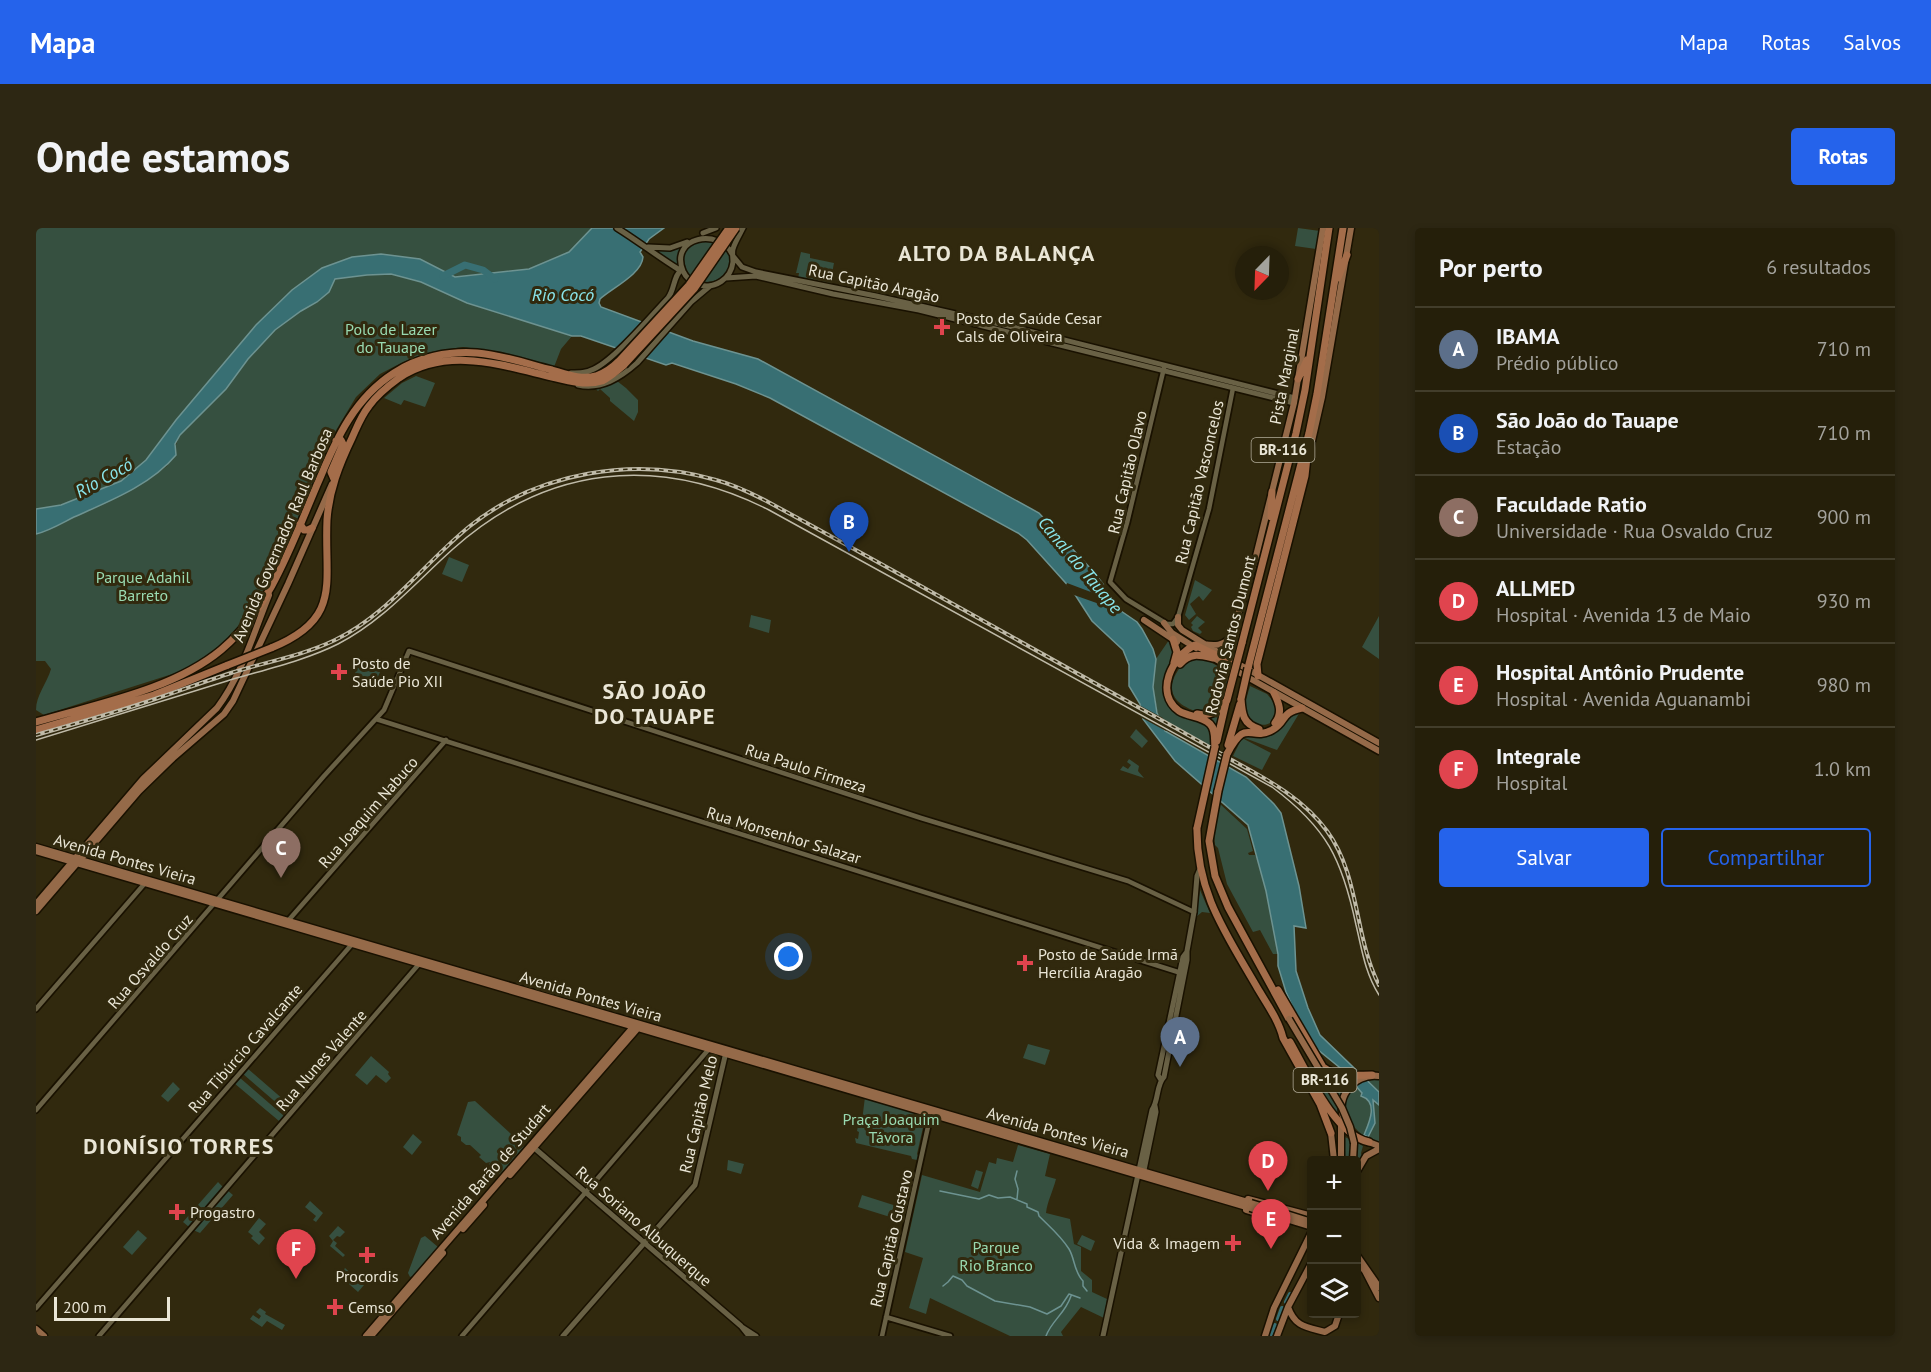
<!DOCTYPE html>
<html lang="pt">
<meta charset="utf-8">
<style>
body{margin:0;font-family:"PT Sans",sans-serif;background:#2d2713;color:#f1f3f6}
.controls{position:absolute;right:18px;bottom:18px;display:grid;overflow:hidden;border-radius:6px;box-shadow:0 3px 9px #0003}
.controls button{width:54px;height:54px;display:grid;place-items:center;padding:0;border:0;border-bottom:2px solid #423d2b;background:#251f0a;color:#f1f3f6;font:30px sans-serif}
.compass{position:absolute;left:1199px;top:18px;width:54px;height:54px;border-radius:50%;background:#251f0a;box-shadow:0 3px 9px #0003;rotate:203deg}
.scale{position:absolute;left:18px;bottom:15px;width:116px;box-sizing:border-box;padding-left:6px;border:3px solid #eae6d6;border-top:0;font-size:16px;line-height:21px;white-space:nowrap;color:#eae6d6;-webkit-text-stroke:4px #31290e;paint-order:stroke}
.you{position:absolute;left:753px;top:729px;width:21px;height:21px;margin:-15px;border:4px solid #fff;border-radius:50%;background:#1a73e8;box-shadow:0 0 0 9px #1a73e833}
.badge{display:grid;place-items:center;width:39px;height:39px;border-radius:50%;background:#2563eb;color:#fff;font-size:20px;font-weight:700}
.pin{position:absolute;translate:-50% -50px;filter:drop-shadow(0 2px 3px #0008)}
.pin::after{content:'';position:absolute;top:32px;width:21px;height:18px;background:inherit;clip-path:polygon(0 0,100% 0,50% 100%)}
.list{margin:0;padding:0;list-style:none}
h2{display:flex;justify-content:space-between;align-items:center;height:78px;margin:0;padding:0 24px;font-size:26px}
h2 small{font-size:20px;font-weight:400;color:#a3a29c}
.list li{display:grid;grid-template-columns:39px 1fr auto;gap:18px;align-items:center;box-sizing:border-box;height:84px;padding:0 24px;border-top:2px solid #423d2b}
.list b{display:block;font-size:22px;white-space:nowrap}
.list p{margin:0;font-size:20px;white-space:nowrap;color:#a3a29c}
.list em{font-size:20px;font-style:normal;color:#a3a29c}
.actions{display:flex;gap:12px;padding:18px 24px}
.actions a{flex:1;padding:14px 0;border:2px solid #2563eb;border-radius:6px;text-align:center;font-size:21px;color:#2563eb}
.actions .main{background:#2563eb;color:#fff}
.icon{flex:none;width:33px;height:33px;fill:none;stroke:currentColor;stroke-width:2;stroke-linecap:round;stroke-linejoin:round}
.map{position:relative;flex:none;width:1343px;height:1108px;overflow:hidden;border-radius:6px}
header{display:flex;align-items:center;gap:36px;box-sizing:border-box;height:84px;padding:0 30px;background:#2563eb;color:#fff}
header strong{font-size:28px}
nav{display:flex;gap:33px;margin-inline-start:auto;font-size:21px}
.intro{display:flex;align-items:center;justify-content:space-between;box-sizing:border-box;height:144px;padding:0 36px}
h1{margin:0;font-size:42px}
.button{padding:15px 27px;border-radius:6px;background:#2563eb;color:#fff;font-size:21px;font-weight:700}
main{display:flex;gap:36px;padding:0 36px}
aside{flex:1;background:#251f0a;border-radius:6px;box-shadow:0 3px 9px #0003}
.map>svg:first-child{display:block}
.green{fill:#365040}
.water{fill:#386f73;stroke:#6d9391;stroke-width:1.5}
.pier{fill:#31290e}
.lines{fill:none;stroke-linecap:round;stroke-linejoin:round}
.stream{stroke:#6d9391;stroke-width:1.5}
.canal{stroke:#386f73;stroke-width:4}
.river{stroke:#386f73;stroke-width:7}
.tertiary-casing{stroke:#191100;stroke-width:8}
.secondary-casing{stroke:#191100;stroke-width:8}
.primary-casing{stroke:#191100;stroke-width:9}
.trunk-casing{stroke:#191100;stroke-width:10}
.tertiary{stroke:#696145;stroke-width:4.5}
.secondary{stroke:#696145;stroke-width:5}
.primary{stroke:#956a49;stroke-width:6}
.trunk{stroke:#a46d4a;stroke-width:7}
.tram{stroke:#bfbaa8;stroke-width:1.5}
.rail-casing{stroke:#bfbaa8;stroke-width:4}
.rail{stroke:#31290e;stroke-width:1.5;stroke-dasharray:4.5;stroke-linecap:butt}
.primary-bridge-casing{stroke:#191100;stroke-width:9;stroke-linecap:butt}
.trunk-bridge-casing{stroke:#191100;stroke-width:10;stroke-linecap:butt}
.primary-bridge{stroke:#956a49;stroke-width:6}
.trunk-bridge{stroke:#a46d4a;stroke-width:7}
.health-dot{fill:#e0444e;stroke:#31290e;stroke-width:2}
.labels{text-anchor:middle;stroke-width:6;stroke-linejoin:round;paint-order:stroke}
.shield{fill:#31290e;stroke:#b2ad9a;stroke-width:1.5}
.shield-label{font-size:15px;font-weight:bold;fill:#eae6d6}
.street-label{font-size:16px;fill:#eae6d6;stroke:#31290e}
.poi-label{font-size:16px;fill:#eae6d6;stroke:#31290e;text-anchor:start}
.park-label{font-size:16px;fill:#99dab1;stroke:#31290e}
.water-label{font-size:18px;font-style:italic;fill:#89e5eb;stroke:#31290e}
.district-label{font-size:22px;font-weight:bold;letter-spacing:1.5px;fill:#eae6d6;stroke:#31290e}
</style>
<header>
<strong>Mapa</strong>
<nav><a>Mapa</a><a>Rotas</a><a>Salvos</a></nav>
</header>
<div class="intro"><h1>Onde estamos</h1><a class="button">Rotas</a></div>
<main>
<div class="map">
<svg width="1343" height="1108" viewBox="0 0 1343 1108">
<rect width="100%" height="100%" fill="#31290e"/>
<path class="green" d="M0 0H556L533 24 493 41 419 49 384 31 286 40 256 62 220 97 140 192 110 232 85 253 25 277 0 281Z
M1262 0 1284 3 1280 21 1259 18Z
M648 31a23 23 0 1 1 46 0a23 23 0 1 1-46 0Z
M645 20 641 38 617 22H636Z
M765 24 774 26V30L798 35 794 56 762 51 763 45H760Z
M355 46 385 54 431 75 536 108 525 121 518 139 454 123 427 119 394 124 367 134 344 146 320 169 296 209 272 269 219 379 188 414 152 441 8 487 0 482C0 467 11 455 15 441L9 433H0V306L56 281 111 253 131 238 144 207 190 161 212 131 239 102 265 83 281 74 293 64 299 51 331 47Z
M380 148 399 155 389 179 368 172 365 177 348 170 366 155Z
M581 153 590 160 602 172V184L598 193 574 173V170L564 161 562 163 559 160Z
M413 329 433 337 426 354 406 346Z
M1159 352 1176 362 1167 373 1163 368 1154 376 1160 386 1153 392 1149 387Z
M715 387 735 392 733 405 713 399Z
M1161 388 1169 394 1162 400 1166 404 1164 406 1157 403 1155 399 1157 397 1155 395Z
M1343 388V431L1326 419Z
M1133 412 1138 415 1139 426 1129 454 1143 485H1166C1131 476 1127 456 1152 430H1167L1194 445 1175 519 1122 488 1117 459 1120 431Z
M323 435 344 444 339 456 318 448Z
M1214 458 1231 466 1240 477C1240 480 1241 484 1240 487 1236 503 1210 498 1209 481 1209 474 1212 465 1214 458Z
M1255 484H1264L1241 522 1206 509 1225 507Z
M1100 501 1112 513 1106 520 1094 509Z
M1206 510 1235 525 1226 542 1197 528Z
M1093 531 1103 538 1102 543 1108 550 1084 542 1087 538 1092 541 1095 537 1091 534Z
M1184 576 1211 601 1217 623 1212 625 1213 627H1219C1232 650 1237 699 1242 726H1237L1224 702 1217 704 1191 656 1182 620 1179 617 1178 607Z
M1164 662 1174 685 1166 684 1160 689Z
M992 816 1014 822 1009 837 987 830Z
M335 828 353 844 352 846 355 850 350 855 340 847 331 857 319 847Z
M211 840 256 879 251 884 206 845Z
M1288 842 1318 851C1304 861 1302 873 1302 889L1277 849Z
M203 849 248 888 243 893 198 855Z
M1335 852H1343V915C1335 911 1328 909 1322 903 1301 883 1306 859 1335 852Z
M137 854 144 861 132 874 125 868Z
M829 869 843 873 844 875 891 887 890 894 888 895 881 926 883 929 882 931 881 932 876 931 875 928 820 915 819 910 822 911 823 904 821 903 823 893H826Z
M439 873 487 917 488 920 464 946 460 944 462 941 459 943 453 937 454 934 450 935 443 929 445 927 434 917H430L425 913V909L421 907 432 874Z
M377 906 386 914 376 927 367 919Z
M1307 908 1327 918 1325 925 1326 929 1321 941 1320 932H1308Z
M982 917 1014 926 1009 948 1020 951C1017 963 1011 974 1010 985L1034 991 1038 1016 1045 1019V1043L1056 1052V1064L1071 1071 1068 1090 1045 1079 1025 1104 1027 1108H974L894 1070 890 1086 873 1080 887 1030 869 1024 886 947 944 964 953 934 960 936 961 930 977 934Z
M692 932 708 936 705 946 691 942Z
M940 942 947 944 942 961 935 958Z
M182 954 187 959 153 999 147 994Z
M191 962 197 967 164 1005 157 1002Z
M826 967 870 981 867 993 822 979Z
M274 973 287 985 280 994 277 992 280 988 269 979Z
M223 990 230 996 223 1004 229 1010 223 1017 215 1010 217 1008 212 1004Z
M302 998 309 1004 304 1009 301 1008 297 1012 301 1015 299 1018 309 1027 307 1029 294 1018 297 1013 293 1008Z
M102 1002 111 1010 96 1027 87 1019Z
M1046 1007 1059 1013 1055 1023 1041 1016Z
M389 1008 402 1019 377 1048 374 1049 372 1045 385 1010Z
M309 1040 328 1057 322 1064 304 1048Z
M224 1080 230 1084 229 1086 249 1097 246 1102 231 1093 226 1099 214 1091 217 1087 223 1091 225 1088 220 1084Z"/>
<path class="water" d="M556 0H628L613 11 604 24 607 29C606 46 576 60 564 71L563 75 565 79 657 113 722 131 1003 285 1056 342 1067 356 1074 372 1085 383 1101 394 1106 401 1117 421 1120 431 1117 459 1121 485 1129 503 1210 549 1238 576 1245 585 1263 658 1270 700 1258 698 1260 743 1272 780 1284 807 1343 864V877L1337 872 1339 895 1332 909 1328 907C1333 895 1343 874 1325 868L1326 865 1303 839 1281 821 1257 780 1250 764 1242 738V726L1230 663 1212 597 1139 533 1107 491 1104 476 1093 458V437L1087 422 1056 393 1036 362 991 312 982 305 734 170 700 156 636 135 630 137 545 108H536L431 75 385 54 355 46 331 47 299 51 293 64 281 74 265 83 239 102 212 131 190 161 144 207 139 216 140 227C115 257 74 273 38 289 26 295 13 303 0 306V281L25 277 85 253 110 232 140 192 220 97 256 62 286 40 316 29 345 26 384 31 419 49 493 41 533 24Z"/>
<path class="pier" d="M1031 355 1076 372 1086 384 1038 367 1030 357Z
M1103 477 1127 490 1130 503 1106 490Z"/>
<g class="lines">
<path class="stream" d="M981 943 979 951 982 961 981 971
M904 963 943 971 953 967 962 970 974 969 991 976V979L1002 984 1003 988C1014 999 1025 1008 1033 1021 1039 1031 1038 1044 1047 1053V1058L1051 1063
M907 1058 912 1054 917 1048 926 1052 931 1058 959 1073 994 1079 1011 1086 1025 1078 1033 1066 1044 1070
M1010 1108C1016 1092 1029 1086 1035 1068"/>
<path class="canal" d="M1250 1074 1254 1066
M1242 1091 1246 1080
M1235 1106 1239 1097"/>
<path class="river" d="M407 48 429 37 447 42 459 51"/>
<defs>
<path id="tertiary" d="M1128 140 1091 295 1074 354 1090 371 1131 396H1137L1142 389 1173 281 1197 160
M340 491 1145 745
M251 694 410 512
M0 781 110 654
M0 882 288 548 348 482 373 423 885 590 1092 653 1158 684
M0 1080 317 715
M850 1089 914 1108
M63 1108 383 736
M426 1108 673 821
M846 1108 895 885"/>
<path id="secondary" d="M581 0C602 13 621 28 642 41L646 40
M667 5 680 0
M612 19 634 20 651 14
M696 26C684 0 633 8 647 43 650 50 656 55 664 57 679 61 695 51 697 34 697 30 696 25 697 21 699 14 704 6 707 0
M697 28 706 39 720 44 840 68 973 98 1259 170
M690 50 720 48 797 66 883 82 1258 175
M535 145C544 145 550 145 558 141 579 131 615 88 632 70 639 61 637 48 646 41
M542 157C565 162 584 150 601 135L655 74 674 58
M1125 852 1122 847 1147 729 1150 725
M496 918 705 1098 713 1108
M1107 947 1120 884 1119 878
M706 1099 720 1108
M527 1108 659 957 690 824
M1067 1108 1116 882C1123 872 1120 857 1128 849L1151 732V723L1158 684 1161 648 1164 641"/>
<path id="primary" d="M1273 226 1286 169 1315 0
M1142 389V397L1146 402 1188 428
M1108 392 1141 414
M1128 395 1136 405 1160 420
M1167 416C1179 418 1187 418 1195 409L1220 328 1258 175 1287 0
M1174 428 1343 523
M1197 433 1343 515
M0 619 1215 975
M0 623 1214 980
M0 676 107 551 181 480C206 447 218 404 233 367
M0 683 103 563 137 530 188 486 197 473 252 356 296 256
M1305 894V932
M1311 896C1295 874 1317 844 1343 848
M1295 905 1298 932
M1330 913 1343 918
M1317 932 1318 915
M1320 945 1330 928 1343 921
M474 947 602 800
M1212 971 1276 988
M1210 982 1246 993
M1264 986 1269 990 1270 995
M427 1001 448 977
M1320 1026 1343 1059
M1320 1032 1329 1043 1343 1070
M1252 1079C1259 1099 1270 1099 1289 1104L1299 1098 1303 1086
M0 1101 8 1108
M330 1108 598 798
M335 1108 407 1025
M1229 1108 1238 1080 1276 1003
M1241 1108 1252 1079 1276 1034"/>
<path id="trunk" d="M1302 50 1311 27
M1262 151 1271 132
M298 251 295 244 307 216 305 212 300 213
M1235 289 1236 264
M264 296 268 302H272L276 300
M1137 411 1141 424 1138 435
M1206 415 1260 205 1269 162 1293 0
M235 420C307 391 288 355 291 292 293 263 303 237 316 210 321 199 325 188 333 178 341 167 352 158 363 150 411 118 465 137 516 149 532 153 550 158 566 153 574 149 581 143 588 137
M1144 436C1154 424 1164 427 1177 430
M1212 440 1273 205 1281 166 1307 0
M1222 448 1221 436 1269 248 1272 220
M1238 465C1243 475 1247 485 1239 495
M1205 471C1206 486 1207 496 1223 501
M1161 486C1175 489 1183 483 1191 472
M0 494C60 476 137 462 185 422 236 380 258 309 284 250 301 209 319 170 358 145 382 129 413 123 441 125 466 127 492 136 516 142 530 146 545 152 560 148 569 145 576 140 583 133
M0 502 118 467 192 437
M1181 513 1190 474
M1192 517 1204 476
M1179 519C1178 511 1180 502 1174 496 1166 488 1153 489 1143 483 1118 465 1136 428 1159 417L1188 431 1195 432
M1191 526C1211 488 1213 514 1236 502 1252 493 1243 485 1266 480
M1182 563 1173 613 1179 648 1192 679 1253 791
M1161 600C1160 665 1191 707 1222 761 1231 776 1243 793 1247 810L1284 876 1295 905
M1242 762 1287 839C1301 850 1320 847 1336 847
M1254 814C1271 844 1299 907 1333 914"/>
</defs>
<use href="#tertiary" class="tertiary-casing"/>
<use href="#secondary" class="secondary-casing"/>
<use href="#primary" class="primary-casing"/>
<use href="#trunk" class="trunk-casing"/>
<use href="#tertiary" class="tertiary"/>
<use href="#secondary" class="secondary"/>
<use href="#primary" class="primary"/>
<use href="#trunk" class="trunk"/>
<path class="tram" d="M0 512C63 493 127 473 191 453 227 442 268 433 302 416 347 393 380 354 417 321 511 237 622 226 733 282L1236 559C1291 600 1306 631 1320 697 1326 722 1329 745 1343 767"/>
<defs>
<path id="rail" d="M0 507C41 495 82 484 122 470 146 462 170 453 195 445 229 434 266 428 299 412 353 386 388 335 434 298 502 244 598 228 680 252 699 257 717 266 734 275 854 340 972 407 1091 473 1125 492 1160 511 1194 531 1230 551 1266 569 1291 603 1324 648 1318 708 1343 757"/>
</defs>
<use href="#rail" class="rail-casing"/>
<use href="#rail" class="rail"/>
<defs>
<path id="primary-bridge" d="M1253 791 1306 880 1314 899 1318 915
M1215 975 1276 994
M1214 980 1276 999"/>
<path id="trunk-bridge" d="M583 133 653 57 693 0
M588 137 658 61 700 0
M192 437 235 420
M1205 471 1212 440
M1191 472 1206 415
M1182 563 1191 526
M1161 600 1179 519"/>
</defs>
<use href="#primary-bridge" class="primary-bridge-casing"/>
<use href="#trunk-bridge" class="trunk-bridge-casing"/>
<use href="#primary-bridge" class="primary-bridge"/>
<use href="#trunk-bridge" class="trunk-bridge"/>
</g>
<g class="health-dot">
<path d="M903 90h6v6h6v6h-6v6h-6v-6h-6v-6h6z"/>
<path d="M300 435h6v6h6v6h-6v6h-6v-6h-6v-6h6z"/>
<path d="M986 726h6v6h6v6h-6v6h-6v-6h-6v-6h6z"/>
<path d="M138 975h6v6h6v6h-6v6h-6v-6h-6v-6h6z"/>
<path d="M1194 1006h6v6h6v6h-6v6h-6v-6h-6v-6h6z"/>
<path d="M328 1018h6v6h6v6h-6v6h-6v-6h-6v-6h6z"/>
<path d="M296 1070h6v6h6v6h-6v6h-6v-6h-6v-6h6z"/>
</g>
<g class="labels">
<g class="shield">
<rect x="1215.5" y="210" width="63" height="24" rx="4.5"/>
<rect x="1257.5" y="840" width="63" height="24" rx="4.5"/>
</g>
<g class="shield-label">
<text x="1247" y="227">BR-116</text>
<text x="1289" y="857">BR-116</text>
</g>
<g class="street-label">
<text transform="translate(838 55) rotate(12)" y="6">Rua Capitão Aragão</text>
<text transform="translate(1248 148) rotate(-79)" y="6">Pista Marginal</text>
<text transform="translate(1091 244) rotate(-77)" y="6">Rua Capitão Olavo</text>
<text transform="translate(1163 254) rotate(-77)" y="6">Rua Capitão Vasconcelos</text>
<text transform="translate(246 307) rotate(-67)" y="6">Avenida Governador Raul Barbosa</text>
<text transform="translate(1194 407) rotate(-76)" y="6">Rodovia Santos Dumont</text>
<text transform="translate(770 540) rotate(18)" y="6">Rua Paulo Firmeza</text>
<text transform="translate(332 584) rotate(-49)" y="6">Rua Joaquim Nabuco</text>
<text transform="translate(748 607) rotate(17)" y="6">Rua Monsenhor Salazar</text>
<text transform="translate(89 631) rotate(16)" y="6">Avenida Pontes Vieira</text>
<text transform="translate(114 733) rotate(-49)" y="6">Rua Osvaldo Cruz</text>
<text transform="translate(555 768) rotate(16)" y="6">Avenida Pontes Vieira</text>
<text transform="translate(209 820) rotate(-49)" y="6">Rua Tibúrcio Cavalcante</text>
<text transform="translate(285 832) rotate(-49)" y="6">Rua Nunes Valente</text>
<text transform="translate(662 886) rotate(-77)" y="6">Rua Capitão Melo</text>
<text transform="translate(1022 904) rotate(16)" y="6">Avenida Pontes Vieira</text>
<text transform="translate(454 943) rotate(-49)" y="6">Avenida Barão de Studart</text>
<text transform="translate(608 998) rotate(41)" y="6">Rua Soriano Albuquerque</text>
<text transform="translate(855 1010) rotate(-77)" y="6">Rua Capitão Gustavo</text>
</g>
<g class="poi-label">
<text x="920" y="96">Posto de Saúde Cesar<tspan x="920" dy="18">Cals de Oliveira</tspan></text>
<text x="316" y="441">Posto de<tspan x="316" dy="18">Saúde Pio XII</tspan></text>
<text x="1002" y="732">Posto de Saúde Irmã<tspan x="1002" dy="18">Hercília Aragão</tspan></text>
<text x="154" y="990">Progastro</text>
<text x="1184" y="1021" text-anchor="end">Vida &amp; Imagem</text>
<text x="331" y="1054" text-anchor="middle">Procordis</text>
<text x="312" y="1085">Cemso</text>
</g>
<g class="park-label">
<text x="355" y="107">Polo de Lazer<tspan x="355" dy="18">do Tauape</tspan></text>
<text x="107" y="355">Parque Adahil<tspan x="107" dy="18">Barreto</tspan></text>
<text x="855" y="897">Praça Joaquim<tspan x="855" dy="18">Távora</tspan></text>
<text x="960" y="1025">Parque<tspan x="960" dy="18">Rio Branco</tspan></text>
</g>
<g class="water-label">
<text x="527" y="73">Rio Cocó</text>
<text transform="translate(68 250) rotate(-29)" y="6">Rio Cocó</text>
<text transform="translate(1044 337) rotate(50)" y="6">Canal do Tauape</text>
</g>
<g class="district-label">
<text x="961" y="33">ALTO DA BALANÇA</text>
<text x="619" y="471">SÃO JOÃO<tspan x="619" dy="25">DO TAUAPE</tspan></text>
<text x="143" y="926">DIONÍSIO TORRES</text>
</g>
</g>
</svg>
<div class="controls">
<button>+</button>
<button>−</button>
<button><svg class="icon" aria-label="layers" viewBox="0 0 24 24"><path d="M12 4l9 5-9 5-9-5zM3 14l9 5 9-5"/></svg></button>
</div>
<svg class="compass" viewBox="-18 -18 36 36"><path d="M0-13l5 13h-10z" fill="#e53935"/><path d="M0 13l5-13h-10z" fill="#a3a29c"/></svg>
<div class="scale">200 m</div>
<div class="you"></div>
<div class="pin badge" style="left:1144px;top:839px;background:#5c6f8a">A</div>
<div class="pin badge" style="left:813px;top:324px;background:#1a4fb4">B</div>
<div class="pin badge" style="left:245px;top:650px;background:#8d6e63">C</div>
<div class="pin badge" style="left:1232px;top:963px;background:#e0444e">D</div>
<div class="pin badge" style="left:1235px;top:1021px;background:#e0444e">E</div>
<div class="pin badge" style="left:260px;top:1051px;background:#e0444e">F</div>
</div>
<aside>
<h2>Por perto<small>6 resultados</small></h2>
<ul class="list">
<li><span class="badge" style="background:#5c6f8a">A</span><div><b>IBAMA</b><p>Prédio público</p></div><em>710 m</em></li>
<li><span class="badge" style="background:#1a4fb4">B</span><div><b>São João do Tauape</b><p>Estação</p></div><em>710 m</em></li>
<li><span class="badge" style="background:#8d6e63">C</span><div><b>Faculdade Ratio</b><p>Universidade · Rua Osvaldo Cruz</p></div><em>900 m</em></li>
<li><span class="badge" style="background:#e0444e">D</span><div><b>ALLMED</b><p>Hospital · Avenida 13 de Maio</p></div><em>930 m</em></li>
<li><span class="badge" style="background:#e0444e">E</span><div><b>Hospital Antônio Prudente</b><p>Hospital · Avenida Aguanambi</p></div><em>980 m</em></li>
<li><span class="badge" style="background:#e0444e">F</span><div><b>Integrale</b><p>Hospital</p></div><em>1.0 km</em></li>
</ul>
<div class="actions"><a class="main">Salvar</a><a>Compartilhar</a></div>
</aside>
</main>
